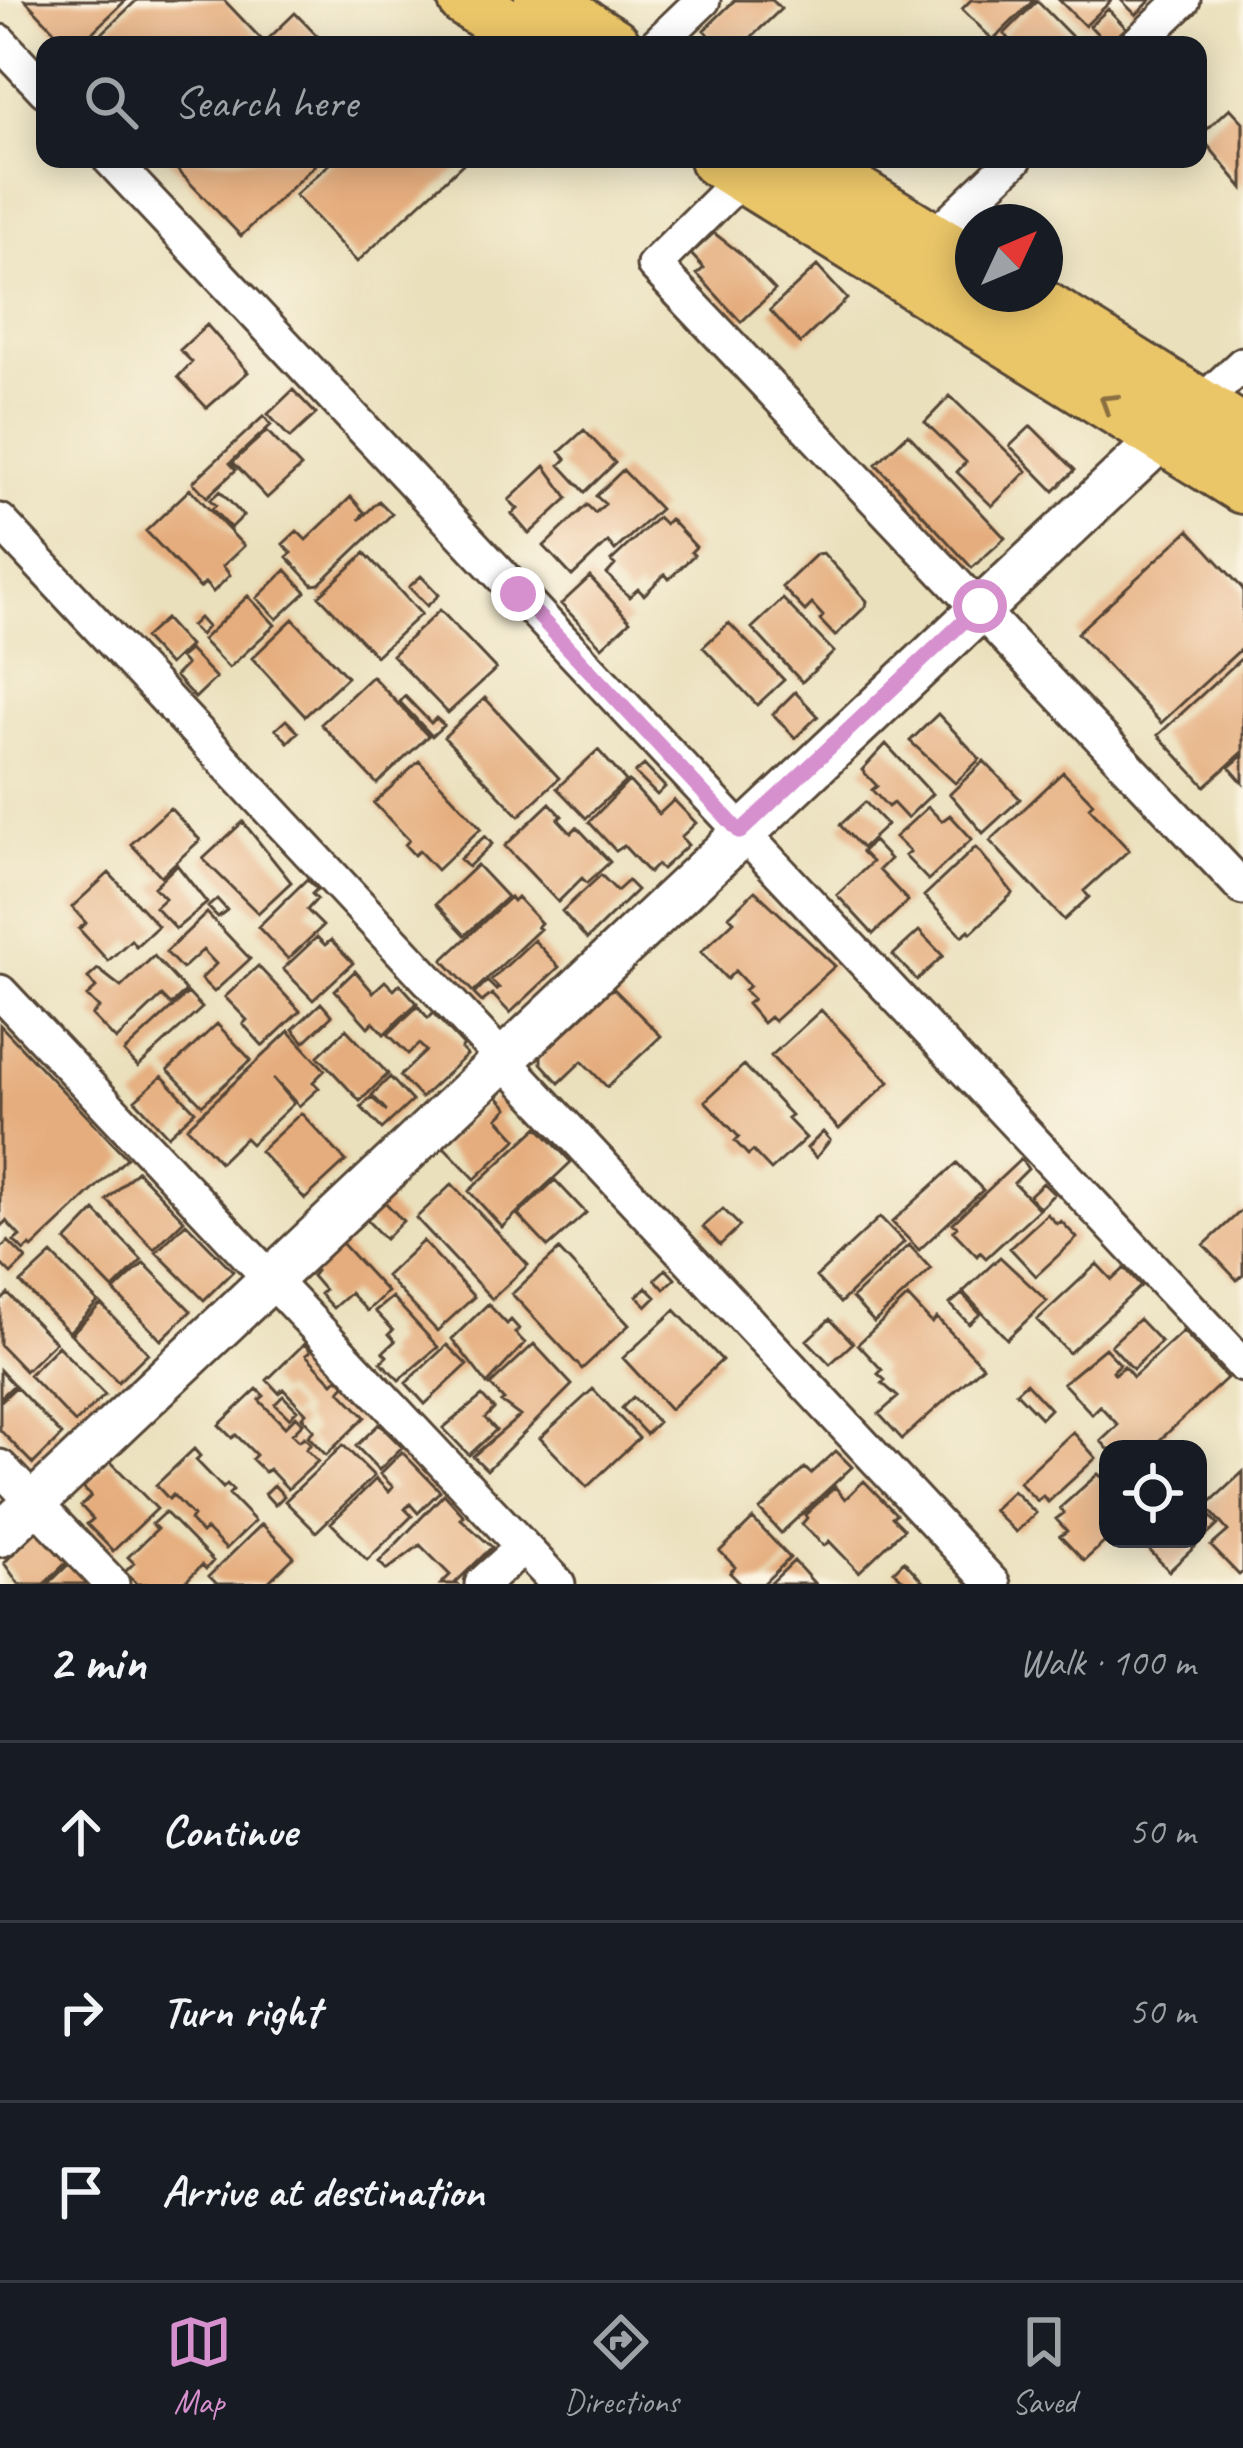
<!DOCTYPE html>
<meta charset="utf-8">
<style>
body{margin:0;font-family:Caveat,sans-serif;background:#20242c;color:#f1f3f6}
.controls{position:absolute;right:36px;bottom:36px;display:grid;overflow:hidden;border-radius:24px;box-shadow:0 6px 30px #0003}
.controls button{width:108px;height:108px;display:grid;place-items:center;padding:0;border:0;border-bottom:3px solid #363941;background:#171b24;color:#f1f3f6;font:60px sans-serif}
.compass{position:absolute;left:955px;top:204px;width:108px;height:108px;border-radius:50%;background:#171b24;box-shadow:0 6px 30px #0003;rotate:46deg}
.stop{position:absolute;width:36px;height:36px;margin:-27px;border:9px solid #d690ce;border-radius:50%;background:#fff}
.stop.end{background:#d690ce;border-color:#fff;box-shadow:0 3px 12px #0008}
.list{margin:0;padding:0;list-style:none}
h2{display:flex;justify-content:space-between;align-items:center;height:156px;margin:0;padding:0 48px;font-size:51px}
h2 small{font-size:39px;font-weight:400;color:#9ea1a6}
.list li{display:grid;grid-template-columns:78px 1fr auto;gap:36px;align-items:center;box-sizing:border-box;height:180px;padding:0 48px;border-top:3px solid #363941}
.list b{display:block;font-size:45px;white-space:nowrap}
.list em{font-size:39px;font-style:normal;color:#9ea1a6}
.icon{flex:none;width:66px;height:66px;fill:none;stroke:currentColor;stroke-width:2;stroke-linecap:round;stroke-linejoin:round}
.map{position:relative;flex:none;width:1243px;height:1584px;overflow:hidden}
.search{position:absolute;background:#171b24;box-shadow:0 6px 30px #0003;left:36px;right:36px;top:36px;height:132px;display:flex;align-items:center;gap:30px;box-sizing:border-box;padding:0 42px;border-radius:24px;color:#9ea1a6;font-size:45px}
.sheet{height:696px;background:#171b24}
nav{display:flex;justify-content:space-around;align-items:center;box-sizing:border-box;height:168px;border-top:3px solid #363941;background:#171b24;font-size:33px;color:#9ea1a6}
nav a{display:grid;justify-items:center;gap:6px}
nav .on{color:#d690ce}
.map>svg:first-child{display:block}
.building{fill:#e5ad7e}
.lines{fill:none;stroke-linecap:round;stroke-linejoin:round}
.minor-casing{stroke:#554536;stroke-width:39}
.tertiary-casing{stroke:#554536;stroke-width:48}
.primary-casing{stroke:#554536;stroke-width:60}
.minor{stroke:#fff;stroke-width:33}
.tertiary{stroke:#fff;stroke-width:42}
.primary{stroke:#ebc669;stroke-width:54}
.oneway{stroke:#8a7040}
.route{stroke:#d690ce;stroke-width:15}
</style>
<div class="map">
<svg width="1243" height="1584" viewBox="0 0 1243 1584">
<rect width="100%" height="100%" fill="#fcf5e5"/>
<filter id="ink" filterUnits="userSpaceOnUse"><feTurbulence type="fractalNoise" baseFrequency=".00833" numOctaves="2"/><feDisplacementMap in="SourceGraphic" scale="24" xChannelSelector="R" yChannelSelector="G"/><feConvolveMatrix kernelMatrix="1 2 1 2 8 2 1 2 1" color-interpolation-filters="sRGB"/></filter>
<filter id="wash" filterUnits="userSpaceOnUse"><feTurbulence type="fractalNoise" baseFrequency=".004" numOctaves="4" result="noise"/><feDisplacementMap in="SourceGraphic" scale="48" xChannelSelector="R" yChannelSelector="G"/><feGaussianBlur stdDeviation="2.7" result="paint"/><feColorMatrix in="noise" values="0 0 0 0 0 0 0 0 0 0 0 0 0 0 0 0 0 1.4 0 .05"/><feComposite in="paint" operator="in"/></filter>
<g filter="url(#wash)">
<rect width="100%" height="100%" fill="#eae0bc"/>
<g id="blocks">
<path class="building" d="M25 0H126L79 45H68Z
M137 0H224L261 39 254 45H90Z
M735 0H772L781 9 743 45H719L704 30Z
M971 0H1034L993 40 962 9Z
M1059 0H1112L1085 26Z
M1121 0H1151L1136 15Z
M1037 1 1080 45H1015L1004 34Z
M1108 9 1126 28 1108 45 1090 26Z
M295 13 326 45H262Z
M1230 108 1243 122V188L1200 136Z
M167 159H321L241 236Z
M335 159H468L357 262 295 195Z
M714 233 740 253 775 290 741 322 697 274 704 268 691 254Z
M817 266 847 299 800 343 770 310Z
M207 325 248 372 207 408 178 377 192 362 180 350Z
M293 390 316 414 290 438 268 414Z
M950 396 1027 471 992 506 957 472 966 462 925 422Z
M264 416 271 425 230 463 236 470 207 497 193 482Z
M1031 426 1075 470 1054 491 1010 446Z
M584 430 615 463 585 492 560 465 566 459 560 452Z
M267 431 301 467 267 498 233 462Z
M908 434 1005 538 972 568 876 464Z
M545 466 568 498 529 534 512 514 518 509 509 500Z
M623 470 660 509 615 550 608 542 572 576 544 546 587 505 595 513 605 504 596 496Z
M190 489 244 546 223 566 230 575 213 592 205 583 200 588 146 531Z
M220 491 243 516 231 528 212 509 216 505 210 500Z
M351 497 364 512 359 520 379 501 392 514 319 584 313 585 287 557 292 553 283 544 297 531 306 540Z
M658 517 665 524 670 519 696 547 691 552 694 555 669 579 665 574 644 595 638 589 629 597 607 574 615 565 611 561Z
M1189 530 1243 589V647L1161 723 1077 633Z
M365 553 421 614 376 656 319 596Z
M823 553 867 601 866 606 835 636 820 620 823 616 812 604 805 611 782 587 817 554Z
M286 570 306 592 277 619 257 598Z
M421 576 439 595 427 606 409 587Z
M590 577 630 621 602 647 561 604Z
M248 596 275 625 229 668 202 640Z
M783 599 834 652 802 682 752 628Z
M440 610 496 669 448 713 392 655Z
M199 618 207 627 200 635 191 626Z
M165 619 189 646 169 665 144 638Z
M293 619 347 677 305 716 252 658Z
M729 623 784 680 757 705 703 647Z
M189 650 216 678 195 698 175 676 186 665 180 658Z
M1243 657V752L1205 786 1158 735Z
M372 676 428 736 377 784 321 724Z
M795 692 818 716 795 738 773 714Z
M405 696 431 723 436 718 444 725 432 736 400 702Z
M485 698 559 778 519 816 444 737Z
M938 714 980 759 955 783 910 741Z
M286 720 298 732 288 742 276 729Z
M886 744 932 794 907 818 893 803 888 807 872 790 877 786 862 770Z
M598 750 626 781 586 818 557 788Z
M1243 755V783L1229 767Z
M419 761 481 828 437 870 419 851 414 855 405 845 409 840 374 803Z
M984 761 1020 799 983 833 950 794Z
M644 765 665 787 657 795 635 773Z
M1063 772 1093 803 1089 807 1129 850 1084 891 1089 897 1064 920 990 841Z
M629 781 659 814 674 800 696 823 681 837 688 845 662 869 657 865 649 873 624 846 616 851 589 822Z
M865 802 887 825 862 848 840 825Z
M550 803 562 816 558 819 571 833 577 827 610 862 587 883 582 878 558 902 505 846Z
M928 807 942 821 950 815 972 839 928 880 905 856 910 852 895 837Z
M170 808 200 840 161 876 131 844Z
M243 822 291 882 258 913 203 859Z
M485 836 492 844 468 867 460 859Z
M873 841 890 859 879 870 908 901 873 934 837 895 872 862 862 852Z
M976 847 1013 893 971 933 969 930 962 936 924 896Z
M177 865 207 903 176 929 155 907 165 898 154 887Z
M477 865 507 897 465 935 436 904Z
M109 873 158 926 136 946 131 940 108 961 79 929 86 923 72 907Z
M601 875 617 891 628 881 637 890 587 939 562 911Z
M307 879 317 889 312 894 317 899 307 910 323 926 288 959 258 927Z
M755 891 835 966 774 1021 770 1017 763 1023 747 1004 753 999 744 990 749 986 735 971 727 979 701 952 734 921 729 916Z
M510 897 513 901 517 897 541 923 537 927 540 929 473 992 443 960Z
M217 899 227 910 218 917 208 907Z
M207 913 250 959 214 992 201 979 216 964 203 950 182 969 166 952Z
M919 931 943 956 917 980 893 955Z
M317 937 325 945 331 940 353 963 313 1000 283 969Z
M534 940 559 967 510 1013 492 994 482 1002 474 994 487 981 496 990 499 988 491 980Z
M154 956 186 991 171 1005 162 996 116 1040 92 1015 99 1008 87 996 96 988 88 978 98 969 121 987Z
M258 966 300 1011 263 1046 243 1024 247 1020 225 997Z
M355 971 373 992 385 981 394 990 400 984 417 1003 384 1034 373 1022 368 1027 335 990Z
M613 988 661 1036 607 1087 582 1061 559 1083 541 1063V1055Z
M188 993 202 1008 138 1067 124 1052Z
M321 1003 332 1016 304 1042 293 1029Z
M418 1006 428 1018 433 1013 464 1046 461 1049 467 1055 421 1098 400 1076 426 1051 419 1044 408 1054 388 1034Z
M821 1010 889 1082 839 1129 771 1056Z
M217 1024 251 1060 202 1105 168 1070Z
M0 1025 127 1158 32 1248 30 1246 24 1251 14 1241 20 1236 6 1221 0 1227Z
M346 1029 388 1074 360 1101 318 1056Z
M289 1031 325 1070 313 1082 319 1088 299 1106 273 1078 294 1103 251 1144 245 1138 220 1162 187 1127Z
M744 1065 791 1115 787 1118 806 1138 771 1170 753 1151 748 1155 735 1141 739 1137 705 1101Z
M162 1076 195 1111 168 1136 135 1100Z
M390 1077 412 1101 382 1129 361 1107 371 1097 387 1111 372 1095Z
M497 1096 508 1108 498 1118 517 1139 475 1179 443 1146Z
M301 1113 346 1161 305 1199 260 1151Z
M538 1127 571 1162 502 1227 469 1191Z
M823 1132 830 1140 816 1158 807 1148Z
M1021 1159 1028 1169 1014 1183 1039 1209 986 1258 980 1252 977 1256 953 1231 957 1227 953 1223Z
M957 1163 983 1190 919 1250 892 1222Z
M137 1171 184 1220 154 1249 107 1200Z
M555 1180 586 1213 548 1247 518 1215Z
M1043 1183 1054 1194 1040 1208 1029 1196Z
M452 1184 528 1265 492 1299 416 1218Z
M382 1199 403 1221 385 1239 364 1217Z
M723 1209 740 1226 720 1245 703 1227Z
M1243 1209V1275L1237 1280 1204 1245Z
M95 1211 142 1260 113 1289 66 1241Z
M1047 1214 1057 1224 1061 1221 1077 1238 1036 1276 1010 1248Z
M880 1217 904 1242 840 1303 816 1277Z
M186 1223 233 1271 204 1300 156 1252Z
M8 1241 26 1259 11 1274 0 1263V1249Z
M423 1241 474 1297 437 1331 386 1276Z
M341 1242 387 1292 367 1311 350 1293 333 1308 320 1294 324 1290 312 1276 316 1271 313 1268Z
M909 1245 931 1269 874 1322 852 1298Z
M559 1250 629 1325 582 1369 512 1294Z
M52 1254 98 1302 69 1332 21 1283Z
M1000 1257 1047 1301 1007 1339 963 1292Z
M144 1263 191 1311 161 1340 114 1291Z
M1097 1264 1112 1280 1125 1268 1141 1286 1069 1353 1037 1320Z
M666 1269 675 1279 664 1289 655 1279Z
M646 1287 656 1297 647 1306 637 1296Z
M8 1294 55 1342 25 1371 0 1345V1302Z
M962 1294 980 1314 969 1324 950 1304Z
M392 1297 438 1347 399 1380 381 1362 387 1356 383 1352 395 1341 389 1334 393 1330 375 1311Z
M908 1297 932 1323 937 1318 983 1366 902 1439 879 1414 898 1397 882 1383 885 1380 878 1374 882 1370 858 1344Z
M101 1304 148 1353 118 1382 71 1334Z
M488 1304 507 1324 511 1320 519 1329 515 1333 525 1343 487 1384 452 1339Z
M675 1310 722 1360 670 1409 623 1358Z
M830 1319 853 1343 830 1364 807 1340Z
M1139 1319 1161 1342 1133 1369 1111 1345Z
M1183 1331 1227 1378 1150 1449H1108L1101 1441 1118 1425 1100 1406 1092 1414 1063 1383 1105 1348 1120 1364 1113 1371 1115 1374 1124 1366 1133 1377Z
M304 1344 311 1351 306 1355 333 1383 338 1378 345 1385 340 1391 365 1417 326 1455 308 1436 314 1430 302 1417 306 1413 283 1389 279 1393 267 1380Z
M534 1344 572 1385 487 1470 473 1456 520 1416 501 1402 504 1400 490 1385Z
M447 1345 467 1365 425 1404 406 1383Z
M58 1346 105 1395 75 1423 29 1375Z
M0 1370 14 1385 0 1398Z
M1026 1383 1050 1409 1041 1418 1016 1392Z
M16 1387 62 1435 33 1464 0 1430V1402Z
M257 1389 264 1396 259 1400 285 1427 296 1416 303 1423 292 1434 299 1441 304 1437 311 1444 306 1449 318 1461 288 1489 269 1469 265 1472 252 1459 256 1455 236 1435 232 1438 219 1425Z
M593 1389 639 1438 587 1487 540 1438Z
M283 1396 297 1410 289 1418 275 1404Z
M482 1396 494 1409 485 1418 496 1430 469 1455 443 1428Z
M633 1397 658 1422 646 1434 622 1408Z
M379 1424 402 1447 379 1470 356 1446Z
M1073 1432 1096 1458 1048 1502 1043 1496 1037 1501 1019 1482Z
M343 1445 374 1476 316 1532 285 1501Z
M194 1449 200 1456 196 1460 223 1488 227 1484 233 1490 229 1494 255 1521 226 1549 206 1529 202 1533 190 1520 193 1516 173 1495 169 1499 156 1485Z
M836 1451 852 1467 781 1533 760 1510 805 1468 811 1474Z
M402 1452 440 1491 418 1513 410 1504 405 1509 412 1516 367 1560 331 1523 376 1479 389 1492 393 1487 380 1474Z
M109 1460 157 1509 113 1551 87 1524 93 1519 81 1506 91 1496 82 1487Z
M1243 1472V1572L1239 1575 1211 1546 1228 1531 1206 1506Z
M1098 1474 1108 1482V1539L1084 1561 1060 1536 1067 1531 1056 1519 1064 1513 1060 1508Z
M864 1481 896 1514 892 1517 904 1529 859 1572 829 1541 824 1546 802 1524 807 1518 805 1515 835 1487 845 1499Z
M274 1485 284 1496 275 1505 265 1494Z
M1013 1491 1036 1513 1016 1532 993 1510Z
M444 1494 464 1516 461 1519 492 1547 456 1582 458 1584H441L450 1575 420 1545 387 1570 379 1562Z
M1198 1503 1218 1525 1169 1571 1139 1539H1198Z
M165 1512 213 1561 206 1569 202 1565 183 1584H137L125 1572 134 1563 128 1557 157 1529 152 1524Z
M753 1519 790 1558 763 1584H741L730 1573 735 1567 720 1551Z
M262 1524 294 1557 266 1584H217L209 1576Z
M36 1531 40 1536 45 1531 71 1558 44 1584H19L4 1563Z
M794 1561 815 1584H770Z
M904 1561 925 1584H907L894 1571Z
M70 1563 90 1584H48Z"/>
</g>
</g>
<g filter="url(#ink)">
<use href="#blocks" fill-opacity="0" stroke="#554536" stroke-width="3"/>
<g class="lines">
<defs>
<path id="minor" d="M0 42 45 90
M656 45 703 0
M1136 45 1183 0
M110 159 1243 1365
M744 176 654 265 1243 888
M931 239 1015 159
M1187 416 1243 364
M0 521 993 1584
M0 992 558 1584
M0 1467 112 1584
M482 1584 523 1547"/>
<path id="tertiary" d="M0 1535 1163 437"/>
<path id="primary" d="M466 0 537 45
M542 0 613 45
M717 159 1243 486
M800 159 973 265
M1020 294 1243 433"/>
</defs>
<use href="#minor" class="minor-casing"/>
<use href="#tertiary" class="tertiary-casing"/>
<use href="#primary" class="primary-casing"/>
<use href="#minor" class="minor"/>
<use href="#tertiary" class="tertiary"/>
<use href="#primary" class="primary"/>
</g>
<defs><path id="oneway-chevron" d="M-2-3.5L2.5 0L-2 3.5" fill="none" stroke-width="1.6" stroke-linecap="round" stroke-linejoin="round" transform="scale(3)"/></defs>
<use class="oneway" href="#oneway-chevron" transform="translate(1108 402) rotate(-148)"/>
</g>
<g class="lines" filter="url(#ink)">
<path class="route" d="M518 594 740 832 980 606"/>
</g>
</svg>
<div class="controls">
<button><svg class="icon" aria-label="locate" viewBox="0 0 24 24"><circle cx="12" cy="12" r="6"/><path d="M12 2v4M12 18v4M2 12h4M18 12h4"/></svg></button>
</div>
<svg class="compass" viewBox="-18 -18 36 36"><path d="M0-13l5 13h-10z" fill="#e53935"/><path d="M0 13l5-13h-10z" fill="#9ea1a6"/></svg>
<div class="stop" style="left:980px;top:606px"></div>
<div class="stop end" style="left:518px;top:594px"></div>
<div class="search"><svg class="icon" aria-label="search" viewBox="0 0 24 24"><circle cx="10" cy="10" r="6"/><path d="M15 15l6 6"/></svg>Search here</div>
</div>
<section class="sheet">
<h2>2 min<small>Walk · 100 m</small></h2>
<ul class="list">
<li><svg class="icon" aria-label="ahead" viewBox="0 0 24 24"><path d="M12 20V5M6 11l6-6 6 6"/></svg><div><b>Continue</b></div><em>50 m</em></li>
<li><svg class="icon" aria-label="right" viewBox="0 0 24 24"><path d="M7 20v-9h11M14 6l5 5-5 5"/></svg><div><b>Turn right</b></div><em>50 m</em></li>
<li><svg class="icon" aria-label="arrive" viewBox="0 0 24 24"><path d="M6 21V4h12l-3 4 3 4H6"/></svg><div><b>Arrive at destination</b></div></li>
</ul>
</section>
<nav>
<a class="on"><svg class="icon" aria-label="map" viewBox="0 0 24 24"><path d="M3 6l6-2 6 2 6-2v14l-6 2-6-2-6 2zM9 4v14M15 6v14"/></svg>Map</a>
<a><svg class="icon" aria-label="directions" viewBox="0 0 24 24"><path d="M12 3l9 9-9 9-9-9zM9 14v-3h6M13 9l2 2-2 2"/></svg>Directions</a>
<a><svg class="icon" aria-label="saved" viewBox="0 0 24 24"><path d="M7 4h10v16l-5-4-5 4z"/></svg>Saved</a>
</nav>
